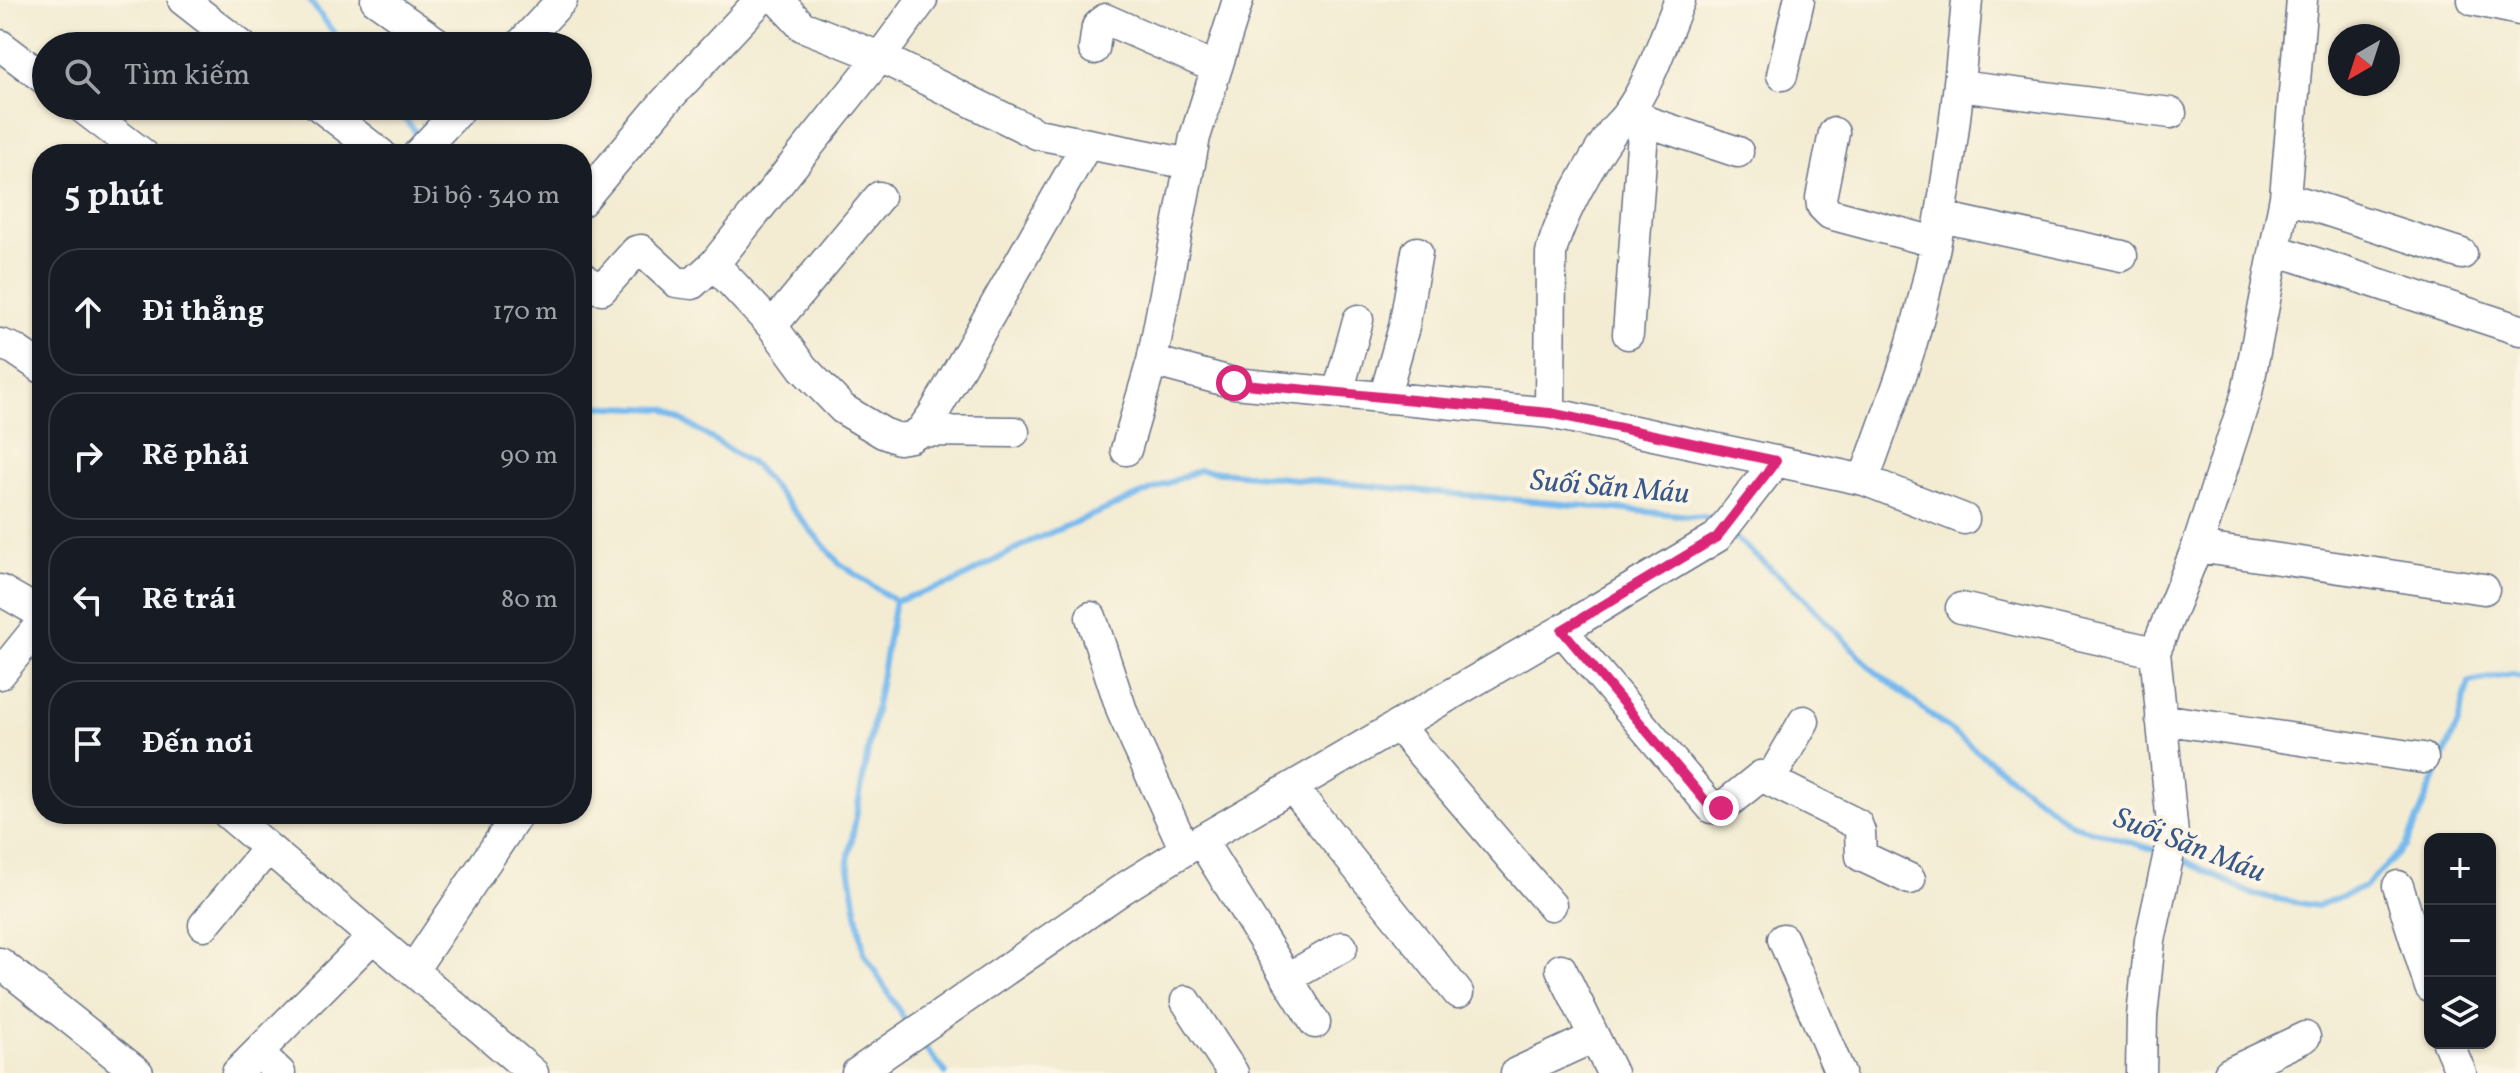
<!DOCTYPE html>
<html lang="vi">
<meta charset="utf-8">
<style>
body{margin:0;font-family:Vollkorn,serif;background:#20242c;color:#f1f3f6}
.controls{position:absolute;right:24px;bottom:24px;display:grid;overflow:hidden;border-radius:16px;box-shadow:0 2px 6px #0004}
.controls button{width:72px;height:72px;display:grid;place-items:center;padding:0;border:0;border-bottom:2px solid #363941;background:#171b24;color:#f1f3f6;font:40px sans-serif}
.compass{position:absolute;left:2328px;top:24px;width:72px;height:72px;border-radius:50%;background:#171b24;box-shadow:0 2px 6px #0004;rotate:219deg}
.stop{position:absolute;width:24px;height:24px;margin:-18px;border:6px solid #db2777;border-radius:50%;background:#fff}
.stop.end{background:#db2777;border-color:#fff;box-shadow:0 2px 8px #0008}
.list{margin:0;padding:0;list-style:none}
h2{display:flex;justify-content:space-between;align-items:center;height:104px;margin:0;padding:0 32px;font-size:34px}
h2 small{font-size:26px;font-weight:400;color:#9ea1a6}
.list li{display:grid;grid-template-columns:52px 1fr auto;gap:24px;align-items:center;box-sizing:border-box;height:128px;margin:0 16px 16px;padding:0 16px;border:2px solid #363941;border-radius:32px}
.list b{display:block;font-size:30px;white-space:nowrap}
.list em{font-size:26px;font-style:normal;color:#9ea1a6}
.icon{flex:none;width:44px;height:44px;fill:none;stroke:currentColor;stroke-width:2;stroke-linecap:round;stroke-linejoin:round}
.map{position:relative;flex:none;width:2520px;height:1073px;overflow:hidden}
.search{position:absolute;background:#171b24;box-shadow:0 2px 6px #0004;left:32px;top:32px;width:560px;height:88px;display:flex;align-items:center;gap:20px;box-sizing:border-box;padding:0 28px;border-radius:44px;color:#9ea1a6;font-size:30px}
.panel{position:absolute;background:#171b24;box-shadow:0 2px 6px #0004;left:32px;top:144px;width:560px;height:680px;border-radius:32px}
.map>svg:first-child{display:block}
.lines{fill:none;stroke-linecap:round;stroke-linejoin:round}
.stream{stroke:#77b9ed;stroke-width:6}
.minor-casing{stroke:#677187;stroke-width:33}
.minor{stroke:#fff;stroke-width:30}
.route{stroke:#db2777;stroke-width:10}
.labels{text-anchor:middle;stroke-width:8;stroke-linejoin:round;paint-order:stroke}
.water-label{font-size:30px;font-style:italic;fill:#375889;stroke:#fcf5e5}
</style>
<div class="map">
<svg width="2520" height="1073" viewBox="0 0 2520 1073">
<rect width="100%" height="100%" fill="#fcf5e5"/>
<filter id="ink" filterUnits="userSpaceOnUse"><feTurbulence type="fractalNoise" baseFrequency=".0125" numOctaves="2"/><feDisplacementMap in="SourceGraphic" scale="16" xChannelSelector="R" yChannelSelector="G"/><feConvolveMatrix kernelMatrix="1 2 1 2 8 2 1 2 1" color-interpolation-filters="sRGB"/></filter>
<filter id="wash" filterUnits="userSpaceOnUse"><feTurbulence type="fractalNoise" baseFrequency=".006" numOctaves="4" result="noise"/><feDisplacementMap in="SourceGraphic" scale="32" xChannelSelector="R" yChannelSelector="G"/><feGaussianBlur stdDeviation="1.8" result="paint"/><feColorMatrix in="noise" values="0 0 0 0 0 0 0 0 0 0 0 0 0 0 0 0 0 1.4 0 .05"/><feComposite in="paint" operator="in"/></filter>
<g filter="url(#wash)">
<rect width="100%" height="100%" fill="#f3ecd3"/>
<g class="lines">
<path class="stream" d="M309 0 344 46
M394 106 415 131 417 143
M582 406 665 409 755 466 839 563 895 601 953 583 1031 541 1199 470 1712 518 1718 523
M1730 533 1800 594 1872 669 2071 824 2162 852
M895 601 848 861 864 953 909 1027
M2177 857 2254 895 2317 906 2365 887 2406 846 2458 723 2469 682 2513 674 2520 677
M918 1039 946 1073"/>
</g>
</g>
<g filter="url(#ink)">
<g class="lines">
<defs>
<path id="minor" d="M183 0 242 46
M376 0 442 46
M778 0 802 26 880 57 1037 134 1190 164
M2473 0 2520 10
M0 45 46 80
M519 46 562 0
M1094 49 1097 27 1105 19 1216 68
M1782 75 1799 0
M1959 86 2171 113
M80 106 143 154
M319 106 381 154
M1627 115 1738 152
M1834 133 1821 198 1822 206 1830 214 1935 242
M418 154 463 106
M2285 197 2462 254
M582 201 662 105 760 0
M1941 217 2122 256
M2276 250 2520 330
M714 264 772 326 803 368 843 409 883 433 899 439 911 437 921 431 934 413 1087 144
M582 276 596 288 602 289 636 251 641 250 676 282 692 284 714 264 880 57 922 0
M772 326 879 197
M1628 334 1644 119
M0 344 14 349 42 368
M1152 361 1234 383 1550 413 1864 480 1964 519
M1338 393 1358 320
M1384 398 1404 327 1417 252
M1550 413 1551 253C1560 216 1590 164 1612 132 1617 125 1624 120 1628 113 1652 80 1664 37 1680 0
M921 431 1014 432
M1126 450 1152 361 1195 137 1238 0
M1864 480C1880 434 1898 388 1912 342 1944 231 1957 115 1967 0
M2197 547 2484 589
M0 590 42 614
M1961 608 2155 652
M1091 617 1123 714 1185 850
M1562 630 1717 537 1776 461
M0 674 42 622
M2161 719 2423 758
M1398 726 1551 905
M1770 780 1804 721
M1292 787 1458 993
M228 814 533 1073
M1201 840 1315 1023
M2398 886 2430 987
M204 925 268 848
M1783 939 1840 1073
M0 963 138 1073
M1561 969 1612 1073
M413 970 518 814
M1288 978 1342 947
M1186 1001 1233 1073
M2448 1043 2461 1073
M258 1052 280 1073
M237 1073 373 937
M857 1073 1124 888 1201 840 1562 630 1712 808H1721L1761 776 1857 824 1860 832 1861 856 1910 879
M1516 1073 1594 1037
M2141 1073 2142 1016 2150 940 2173 835 2155 652 2197 547 2247 393 2285 197 2302 0
M2229 1073 2305 1037"/>
</defs>
<use href="#minor" class="minor-casing"/>
<use href="#minor" class="minor"/>
</g>
</g>
<g class="lines" filter="url(#ink)">
<path class="route" d="M1234 383 1550 413 1776 461 1717 537 1562 630 1708 804 1716 809 1721 808"/>
</g>
<g class="labels">
<g class="water-label">
<text transform="translate(1610 486) rotate(5)" y="10">Suối Săn Máu</text>
<text transform="translate(2190 844) rotate(21)" y="10">Suối Săn Máu</text>
</g>
</g>
</svg>
<div class="controls">
<button>+</button>
<button>−</button>
<button><svg class="icon" aria-label="layers" viewBox="0 0 24 24"><path d="M12 4l9 5-9 5-9-5zM3 14l9 5 9-5"/></svg></button>
</div>
<svg class="compass" viewBox="-18 -18 36 36"><path d="M0-13l5 13h-10z" fill="#e53935"/><path d="M0 13l5-13h-10z" fill="#9ea1a6"/></svg>
<div class="stop" style="left:1234px;top:383px"></div>
<div class="stop end" style="left:1721px;top:808px"></div>
<div class="search"><svg class="icon" aria-label="search" viewBox="0 0 24 24"><circle cx="10" cy="10" r="6"/><path d="M15 15l6 6"/></svg>Tìm kiếm</div>
<section class="panel">
<h2>5 phút<small>Đi bộ · 340 m</small></h2>
<ul class="list">
<li><svg class="icon" aria-label="ahead" viewBox="0 0 24 24"><path d="M12 20V5M6 11l6-6 6 6"/></svg><div><b>Đi thẳng</b></div><em>170 m</em></li>
<li><svg class="icon" aria-label="right" viewBox="0 0 24 24"><path d="M7 20v-9h11M14 6l5 5-5 5"/></svg><div><b>Rẽ phải</b></div><em>90 m</em></li>
<li><svg class="icon" aria-label="left" viewBox="0 0 24 24"><path d="M17 20v-9H6M10 6l-5 5 5 5"/></svg><div><b>Rẽ trái</b></div><em>80 m</em></li>
<li><svg class="icon" aria-label="arrive" viewBox="0 0 24 24"><path d="M6 21V4h12l-3 4 3 4H6"/></svg><div><b>Đến nơi</b></div></li>
</ul>
</section>
</div>
